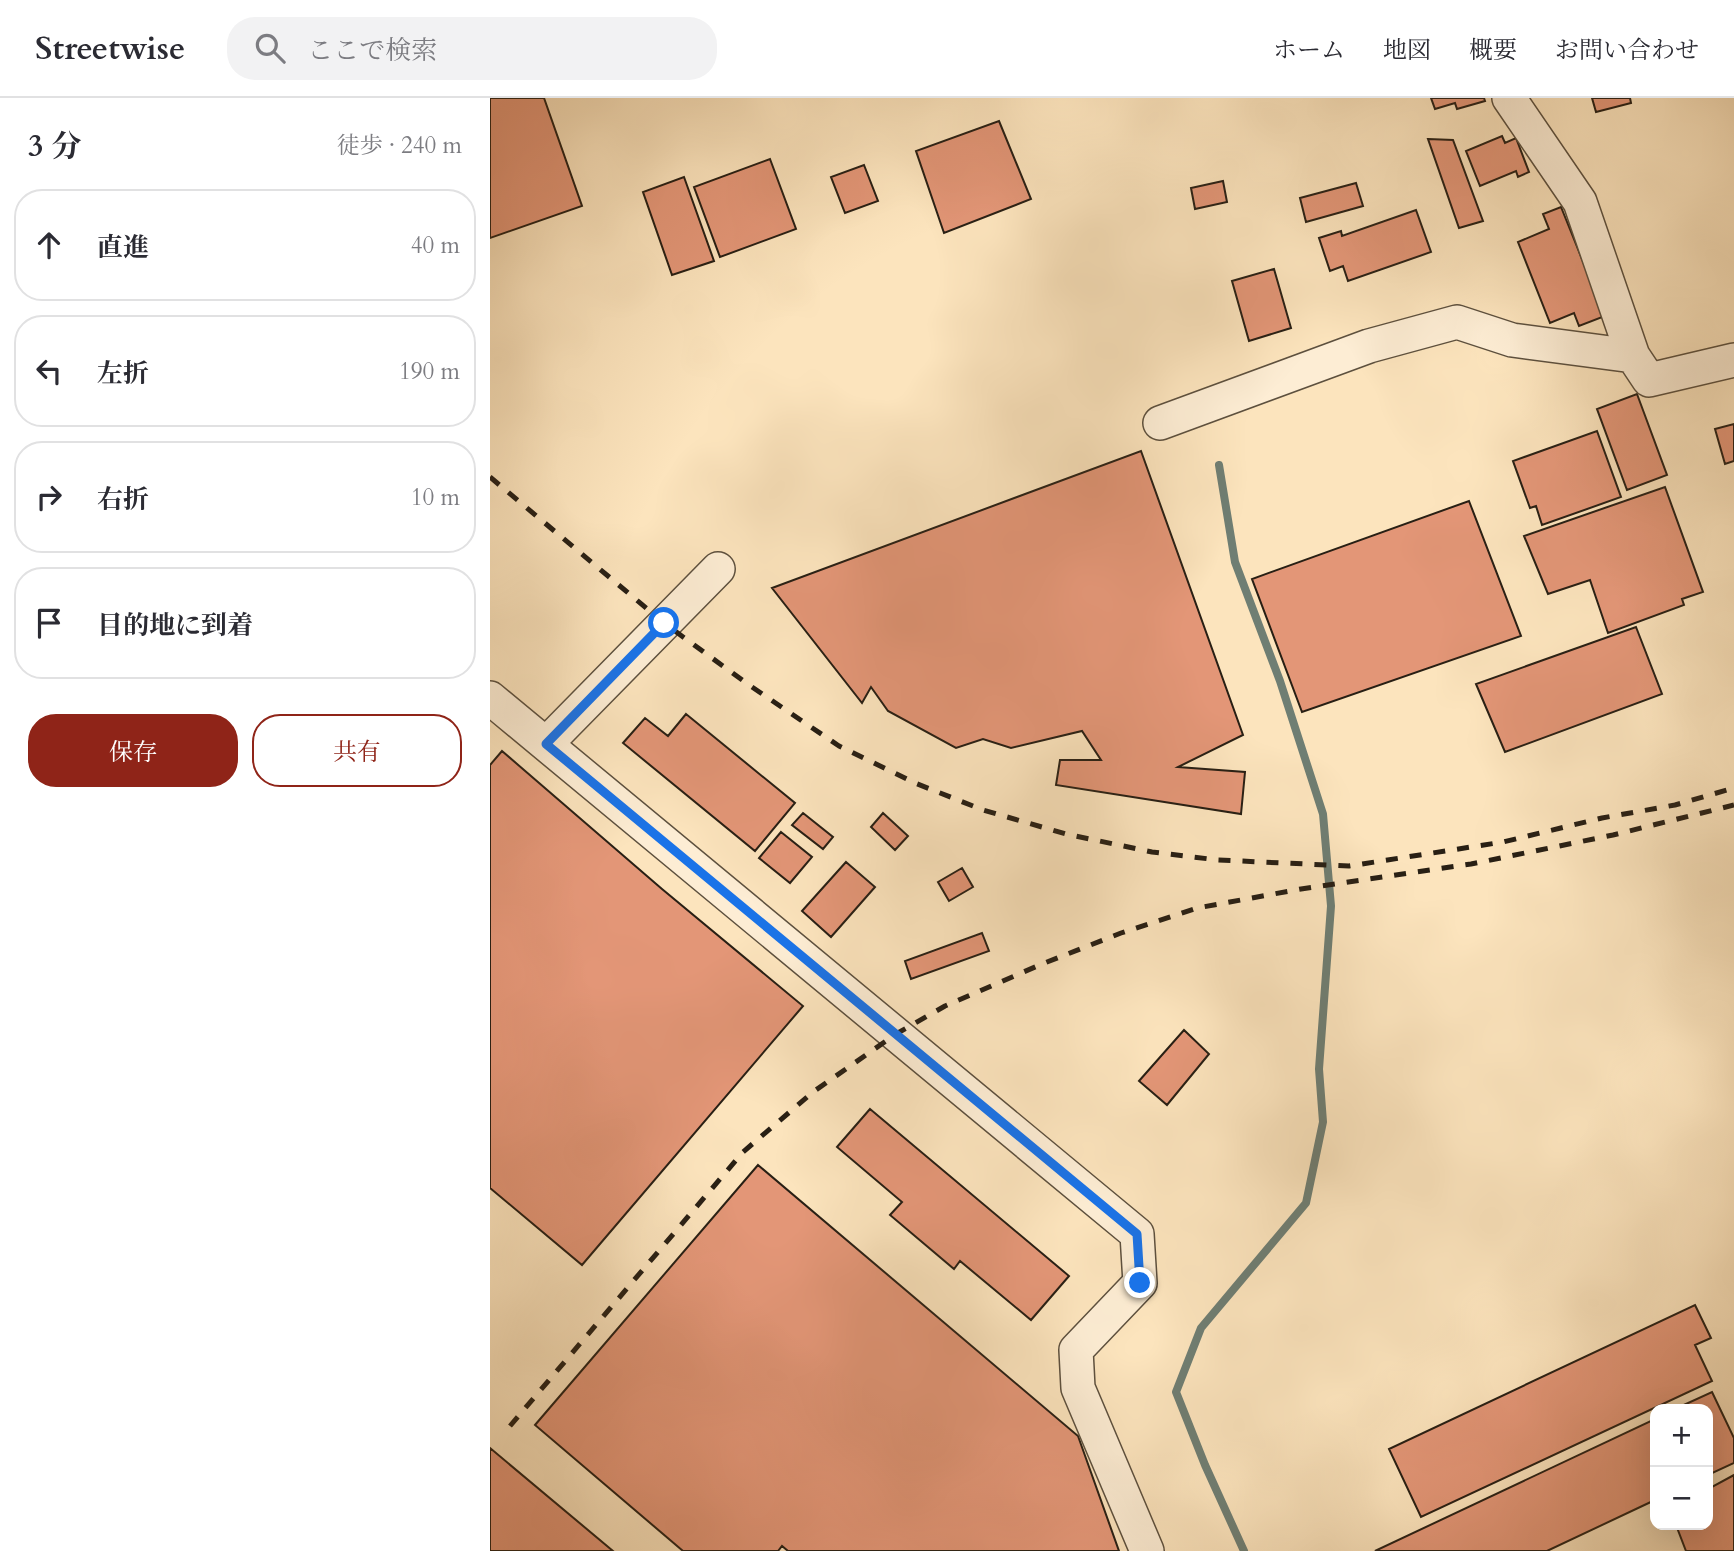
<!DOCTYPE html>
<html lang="ja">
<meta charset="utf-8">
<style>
body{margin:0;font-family:Cardo,"Noto Serif JP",serif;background:#f2f2f3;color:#2b2b33}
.controls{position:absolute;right:21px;bottom:21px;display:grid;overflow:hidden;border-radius:14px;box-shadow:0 7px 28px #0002}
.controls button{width:63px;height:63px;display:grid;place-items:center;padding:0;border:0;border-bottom:2px solid #e1e1e2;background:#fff;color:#2b2b33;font:35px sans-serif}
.stop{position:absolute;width:21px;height:21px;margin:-16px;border:5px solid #1a73e8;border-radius:50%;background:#fff}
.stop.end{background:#1a73e8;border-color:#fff;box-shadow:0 2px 7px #0008}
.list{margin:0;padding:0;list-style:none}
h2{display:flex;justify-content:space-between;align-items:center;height:91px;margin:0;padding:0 28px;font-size:30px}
h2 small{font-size:23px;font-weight:400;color:#7c7c81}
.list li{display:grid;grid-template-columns:46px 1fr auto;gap:21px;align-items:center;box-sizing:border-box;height:112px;margin:0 14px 14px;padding:0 14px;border:2px solid #e1e1e2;border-radius:28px}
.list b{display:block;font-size:26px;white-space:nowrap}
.list em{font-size:23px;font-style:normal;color:#7c7c81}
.actions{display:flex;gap:14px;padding:21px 28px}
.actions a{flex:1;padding:16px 0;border:2px solid #8f2418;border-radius:28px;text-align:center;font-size:24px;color:#8f2418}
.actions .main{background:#8f2418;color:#fff}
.icon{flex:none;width:38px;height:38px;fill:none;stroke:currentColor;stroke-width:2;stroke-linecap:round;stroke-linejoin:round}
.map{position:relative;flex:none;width:1244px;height:1453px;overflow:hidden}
header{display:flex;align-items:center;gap:42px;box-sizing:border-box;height:98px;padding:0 35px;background:#fff;border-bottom:2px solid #e1e1e2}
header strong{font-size:33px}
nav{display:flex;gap:38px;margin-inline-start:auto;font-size:24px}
.search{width:490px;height:63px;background:#f2f2f3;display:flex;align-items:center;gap:18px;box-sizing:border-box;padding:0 24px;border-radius:28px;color:#7c7c81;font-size:26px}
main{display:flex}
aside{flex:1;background:#fff}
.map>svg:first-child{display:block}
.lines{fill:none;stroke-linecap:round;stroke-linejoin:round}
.stream{stroke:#6f7e73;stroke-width:8}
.building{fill:#e39677;stroke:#281f14;stroke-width:2}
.minor-casing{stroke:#5d503e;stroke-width:36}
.minor{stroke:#fdedd4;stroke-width:33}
.rail{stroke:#281f14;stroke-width:5;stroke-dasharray:12 12;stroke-linecap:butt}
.route{stroke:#1a73e8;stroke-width:9}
</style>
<header>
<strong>Streetwise</strong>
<div class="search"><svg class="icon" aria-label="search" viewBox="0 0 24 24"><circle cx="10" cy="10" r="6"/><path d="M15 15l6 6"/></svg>ここで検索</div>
<nav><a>ホーム</a><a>地図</a><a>概要</a><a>お問い合わせ</a></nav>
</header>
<main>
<aside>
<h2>3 分<small>徒歩 · 240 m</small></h2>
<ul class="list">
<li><svg class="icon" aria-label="ahead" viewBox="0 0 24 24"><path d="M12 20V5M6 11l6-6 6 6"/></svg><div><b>直進</b></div><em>40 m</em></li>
<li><svg class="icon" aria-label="left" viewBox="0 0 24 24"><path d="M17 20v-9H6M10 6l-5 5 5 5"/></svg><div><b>左折</b></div><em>190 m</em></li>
<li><svg class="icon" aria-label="right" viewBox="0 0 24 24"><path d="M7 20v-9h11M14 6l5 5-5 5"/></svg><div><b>右折</b></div><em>10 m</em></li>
<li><svg class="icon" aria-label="arrive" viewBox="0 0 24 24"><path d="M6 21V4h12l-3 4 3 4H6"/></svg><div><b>目的地に到着</b></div></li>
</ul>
<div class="actions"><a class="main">保存</a><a>共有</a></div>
</aside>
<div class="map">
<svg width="1244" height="1453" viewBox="0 0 1244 1453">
<rect width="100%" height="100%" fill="#fce4bd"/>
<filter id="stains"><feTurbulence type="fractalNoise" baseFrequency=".00286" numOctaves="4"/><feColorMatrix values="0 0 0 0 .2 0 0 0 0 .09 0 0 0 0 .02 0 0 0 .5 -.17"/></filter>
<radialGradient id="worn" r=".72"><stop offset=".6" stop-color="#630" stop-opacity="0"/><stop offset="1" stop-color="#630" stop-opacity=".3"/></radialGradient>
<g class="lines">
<path class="stream" d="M729 367 745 464 790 583 833 716 841 808 829 971 833 1024 816 1105 711 1230 686 1294 715 1367 754 1453"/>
</g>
<path class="building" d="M0 0H54L92 108 0 140Z
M941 0H994L995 3 967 11 965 5 945 11Z
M1102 0H1140L1141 5 1106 14Z
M509 23 541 101 454 135 426 53Z
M1012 38 1015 45 1026 40 1039 74 1028 79 1026 73 990 88 976 53Z
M938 41 963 42 993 123 969 130Z
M280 61 306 131 230 159 204 89Z
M374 67 388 103 355 115 341 79Z
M194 79 224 163 182 177 153 94Z
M733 83 737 104 705 111 701 90Z
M866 85 873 108 816 124 810 100Z
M1071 109 1115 218 1089 228 1084 215 1060 225 1028 144 1059 131 1053 116Z
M926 112 941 154 858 183 853 168 840 173 829 140 851 133 852 138Z
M784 171 801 230 759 243 742 183Z
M1147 296 1177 377 1137 392 1107 311Z
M1244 326V363L1235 366 1225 331Z
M1107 333 1131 399 1052 427 1046 408 1040 410 1023 363Z
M651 353 753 637 688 669 755 674 751 716 566 687 570 662H611L592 633 521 650 493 641 466 650 398 613 381 589 372 605 282 490Z
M1175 389 1213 494 1192 501 1194 507 1118 535 1100 482 1058 496 1034 438Z
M979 403 1031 538 812 614 762 481Z
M1146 529 1172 596 1015 654 986 586Z
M196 616 305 705 265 753 133 645 155 620 178 638Z
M12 653 172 791 313 908 92 1167 0 1090V667Z
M313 715 343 739 333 751 302 727Z
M393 715 418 738 405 752 381 729Z
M291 734 322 759 300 785 269 760Z
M356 764 385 789 341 839 312 813Z
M472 770 483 789 459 803 448 784Z
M492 835 499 853 421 881 415 863Z
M694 932 719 956 677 1007 649 983Z
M380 1011 579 1178 541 1222 470 1163 464 1171 400 1117 412 1104 347 1049Z
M268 1067 588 1338 629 1453H298L292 1448 288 1453H193L45 1327Z
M1205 1207 1221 1240 1205 1247 1222 1283 931 1419 899 1351Z
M1222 1294 1244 1340V1365L1218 1377V1311H1185Z
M1165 1321V1402L1057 1453H885Z
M0 1350 123 1453H0Z
M1244 1377V1453H1196L1186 1427H1218V1391Z"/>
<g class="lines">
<defs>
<path id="minor" d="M1019 0 1090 104 1143 258 1159 282 1244 262
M670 325 879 248 967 224 1022 242 1143 258
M0 600 647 1136 650 1185 586 1252 588 1290 657 1453
M56 646 228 471"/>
</defs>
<use href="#minor" class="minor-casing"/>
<use href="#minor" class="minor"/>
<path class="rail" d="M0 379 174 525 259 587 349 648 425 685 493 712 576 736 662 754 728 762 859 768 1013 744 1112 720 1185 707 1244 690
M20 1328 253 1054 323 994 406 936 455 908 552 866 631 835 707 810 811 791 981 766 1123 737 1244 707"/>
</g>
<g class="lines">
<path class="route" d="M174 525 56 646 647 1136 650 1185"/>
</g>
<rect width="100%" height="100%" filter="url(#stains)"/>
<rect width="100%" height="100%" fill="url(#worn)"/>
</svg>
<div class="controls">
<button>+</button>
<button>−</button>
</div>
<div class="stop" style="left:174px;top:525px"></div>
<div class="stop end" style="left:650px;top:1185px"></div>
</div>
</main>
